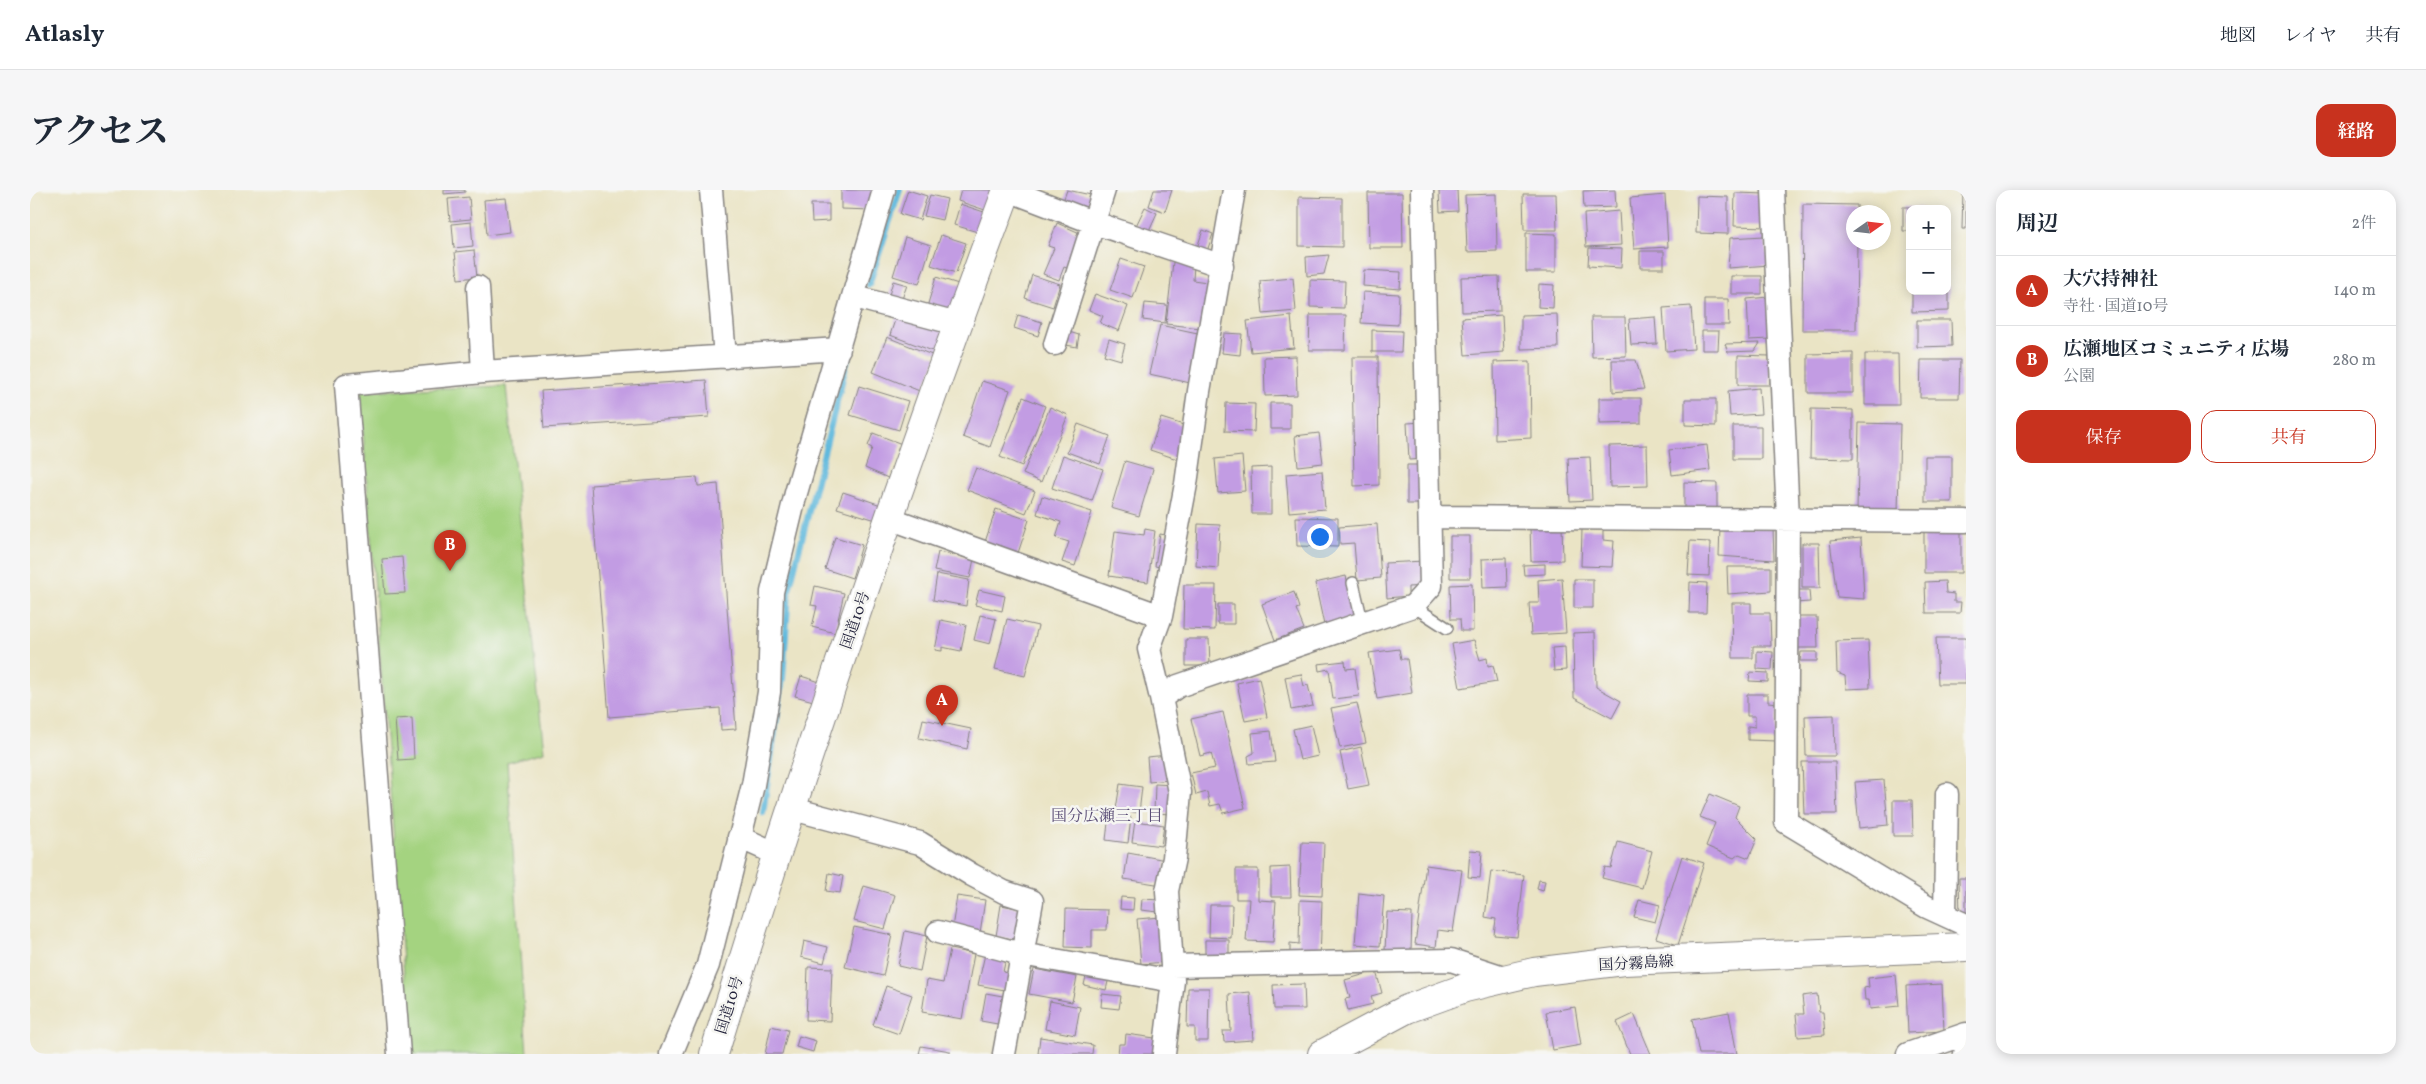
<!DOCTYPE html>
<html lang="ja">
<meta charset="utf-8">
<style>
body{margin:0;font-family:Vollkorn,"Noto Serif JP",serif;background:#f6f6f7;color:#1f2937}
.controls{position:absolute;right:15px;top:15px;display:grid;overflow:hidden;border-radius:10px;box-shadow:0 2px 12px #0003}
.controls button{width:45px;height:45px;display:grid;place-items:center;padding:0;border:0;border-bottom:1px solid #e0e1e3;background:#fff;color:#1f2937;font:25px sans-serif}
.compass{position:absolute;left:1816px;top:15px;width:45px;height:45px;border-radius:50%;background:#fff;box-shadow:0 2px 12px #0003;rotate:76deg}
.you{position:absolute;left:1289px;top:346px;width:18px;height:18px;margin:-12px;border:4px solid #fff;border-radius:50%;background:#1a73e8;box-shadow:0 0 0 8px #1a73e833}
.badge{display:grid;place-items:center;width:32px;height:32px;border-radius:50%;background:#c8321e;color:#fff;font-size:16px;font-weight:700}
.pin{position:absolute;translate:-50% -41px;filter:drop-shadow(0 1px 2px #0008)}
.pin::after{content:'';position:absolute;top:26px;width:18px;height:15px;background:inherit;clip-path:polygon(0 0,100% 0,50% 100%)}
.list{margin:0;padding:0;list-style:none}
h2{display:flex;justify-content:space-between;align-items:center;height:65px;margin:0;padding:0 20px;font-size:21px}
h2 small{font-size:16px;font-weight:400;color:#747a83}
.list li{display:grid;grid-template-columns:32px 1fr auto;gap:15px;align-items:center;box-sizing:border-box;height:70px;padding:0 20px;border-top:1px solid #e0e1e3}
.list b{display:block;font-size:19px;white-space:nowrap}
.list p{margin:0;font-size:16px;white-space:nowrap;color:#747a83}
.list em{font-size:16px;font-style:normal;color:#747a83}
.actions{display:flex;gap:10px;padding:15px 20px}
.actions a{flex:1;padding:11px 0;border:1px solid #c8321e;border-radius:15px;text-align:center;font-size:18px;color:#c8321e}
.actions .main{background:#c8321e;color:#fff}
.map{position:relative;flex:none;width:1936px;height:864px;overflow:hidden;border-radius:15px}
header{display:flex;align-items:center;gap:30px;box-sizing:border-box;height:70px;padding:0 25px;background:#fff;border-bottom:1px solid #e0e1e3}
header strong{font-size:24px}
nav{display:flex;gap:28px;margin-inline-start:auto;font-size:18px}
.intro{display:flex;align-items:center;justify-content:space-between;box-sizing:border-box;height:120px;padding:0 30px}
h1{margin:0;font-size:35px}
.button{padding:12px 22px;border-radius:15px;background:#c8321e;color:#fff;font-size:18px;font-weight:700}
main{display:flex;gap:30px;padding:0 30px}
aside{flex:1;background:#fff;border-radius:15px;box-shadow:0 2px 12px #0003}
.map>svg:first-child{display:block}
.green{fill:#a4d380;stroke:#637a5e}
.lines{fill:none;stroke-linecap:round;stroke-linejoin:round}
.stream{stroke:#60b9dd;stroke-width:6}
.building{fill:#c29ce3}
.service-casing{stroke:#868380;stroke-width:14}
.minor-casing{stroke:#868380;stroke-width:25}
.primary-casing{stroke:#868380;stroke-width:30}
.trunk-casing{stroke:#868380;stroke-width:30}
.service{stroke:#fff;stroke-width:11}
.minor{stroke:#fff;stroke-width:22}
.primary{stroke:#fff;stroke-width:28}
.trunk{stroke:#fff;stroke-width:28}
.labels{text-anchor:middle;stroke-width:5;stroke-linejoin:round;paint-order:stroke}
.street-label{font-size:15px;fill:#22223b;stroke:#f6f6f2}
.neighbourhood-label{font-size:16px;fill:#5a4d76;stroke:#f6f6f2}
</style>
<header>
<strong>Atlasly</strong>
<nav><a>地図</a><a>レイヤ</a><a>共有</a></nav>
</header>
<div class="intro"><h1>アクセス</h1><a class="button">経路</a></div>
<main>
<div class="map">
<svg width="1936" height="864" viewBox="0 0 1936 864">
<rect width="100%" height="100%" fill="#f6f6f2"/>
<filter id="ink" filterUnits="userSpaceOnUse"><feTurbulence type="fractalNoise" baseFrequency=".02" numOctaves="2"/><feDisplacementMap in="SourceGraphic" scale="10" xChannelSelector="R" yChannelSelector="G"/><feConvolveMatrix kernelMatrix="1 2 1 2 8 2 1 2 1" color-interpolation-filters="sRGB"/></filter>
<filter id="wash" filterUnits="userSpaceOnUse"><feTurbulence type="fractalNoise" baseFrequency=".0096" numOctaves="4" result="noise"/><feDisplacementMap in="SourceGraphic" scale="20" xChannelSelector="R" yChannelSelector="G"/><feGaussianBlur stdDeviation="1.12" result="paint"/><feColorMatrix in="noise" values="0 0 0 0 0 0 0 0 0 0 0 0 0 0 0 0 0 1.4 0 .05"/><feComposite in="paint" operator="in"/></filter>
<g filter="url(#wash)">
<rect width="100%" height="100%" fill="#eae4c5"/>
<path class="green" d="M476 196 514 562 477 572 497 864H380L330 201Z"/>
<g class="lines">
<path class="stream" d="M839 95 870 0
M733 623 753 488 759 400 828 129"/>
</g>
<g id="blocks">
<path class="building" d="M414 0H435V2L414 4Z
M811 0H843L842 20 811 19Z
M878 0 897 6 890 30 870 24Z
M931 0H964L958 21 928 11Z
M1037 0 1061 5 1056 21 1032 14Z
M1124 0H1142L1135 22 1119 16Z
M1427 0 1428 21 1410 22 1409 1Z
M1585 0 1586 17 1554 18 1553 1Z
M1933 0H1936V39H1932Z
M1338 3H1372L1373 58H1339Z
M1705 3 1737 4V37L1704 36Z
M1466 4 1467 61 1437 62 1435 5Z
M1493 4H1526L1527 40H1494Z
M900 5 917 9 912 30 894 26Z
M1635 5 1638 57 1604 59 1600 8Z
M1667 6 1698 7V44L1666 43Z
M439 7 441 29 420 31 418 9Z
M1269 7 1312 8V57L1269 56Z
M476 8 480 42 457 45 454 10Z
M781 14H799V31L782 32Z
M930 14 957 23 951 43 924 35Z
M1773 14 1827 15V22H1824V52H1827L1826 140H1772Z
M1115 17 1127 23 1116 47 1103 42Z
M1873 17H1894L1880 19V41H1873Z
M1589 21 1591 55 1556 57 1554 24Z
M441 32 443 56 424 58 422 34Z
M1027 33 1052 44 1039 79 1034 77 1029 90 1013 84 1024 58 1018 56Z
M1173 40 1183 44 1176 64 1166 61Z
M1496 43 1526 44V82H1496Z
M911 45 936 53 926 83 901 75Z
M1734 46 1740 75 1698 78 1700 48Z
M875 47 901 55 889 94 863 86Z
M1559 58 1592 59 1591 78 1558 76Z
M444 60 447 87 428 89 425 62Z
M1610 61H1634V78H1610Z
M1299 65 1294 84 1277 86 1276 67Z
M1091 69 1114 77 1103 108 1080 100Z
M1143 72 1164 75 1163 90 1184 93 1179 139 1136 134Z
M1334 80 1371 82 1370 99 1333 96Z
M1002 85 1030 94 1023 117 995 108Z
M1469 86 1470 121 1432 122 1431 87Z
M1701 86H1732V104H1701Z
M906 87 935 96 927 125 897 117Z
M1263 88 1266 121 1233 124 1230 91Z
M1280 90 1315 91 1314 118 1280 117Z
M863 91 877 95 872 109 859 105Z
M1509 94 1524 95 1523 118 1508 117Z
M1917 96H1919V121L1882 122V101H1917Z
M1333 102 1369 104 1368 135 1331 133Z
M1065 104 1098 116 1089 141 1070 133 1073 126 1059 120Z
M1738 107 1740 149 1719 150 1717 109Z
M1674 109H1698L1699 135H1674Z
M1115 113 1137 115 1135 133 1113 130Z
M1661 116 1664 159 1636 161 1633 118Z
M868 121 917 139 908 163 860 145Z
M1527 124 1528 158 1491 159V125Z
M988 125 1012 132 1008 146 984 138Z
M1280 125H1316L1315 160H1279Z
M1472 125 1474 162 1435 165 1432 128Z
M1261 126 1264 158 1221 162 1217 131Z
M1561 127H1595L1596 166 1562 167Z
M1625 127 1627 154 1601 155 1599 129Z
M1887 130H1921L1922 156 1887 157Z
M1130 135 1177 145 1165 194 1119 184Z
M1342 140 1372 141 1371 162H1342Z
M1672 141H1689L1688 160H1672Z
M1039 142 1049 145 1047 157 1036 155Z
M1194 143 1212 144 1210 165 1192 163Z
M857 147 907 167 892 202 843 182Z
M1079 149 1095 154 1091 170 1074 165Z
M1730 153 1725 161 1698 162 1695 154Z
M1823 163V203H1778V164Z
M1835 164H1868L1869 215H1835Z
M1708 165 1740 166V195H1708Z
M1266 166 1267 205 1235 206 1234 167Z
M1322 167H1348L1349 295 1324 296Z
M1582 170H1606L1614 199 1583 202Z
M1891 170H1930L1929 208H1890Z
M1500 171 1501 248 1465 250 1464 172Z
M676 190 679 227 514 238 511 201Z
M952 191 980 200 960 257 933 247Z
M829 196 878 211 869 240 820 225Z
M1729 198 1731 224 1700 226 1698 201Z
M993 207 1015 216 992 276 970 267Z
M1569 208H1611V233L1569 234Z
M1655 209H1686V236L1655 235Z
M1196 213 1225 214 1224 242 1195 241Z
M1240 213H1260V239H1240Z
M1020 217 1038 225 1011 292 993 284Z
M1781 219 1823 220V269L1780 268Z
M1131 228 1160 237 1150 270 1120 260Z
M1393 232 1395 269 1379 270 1377 233Z
M1829 233 1870 234 1868 322 1827 321Z
M1048 234 1080 246 1070 274 1037 262Z
M1703 236H1731V269H1703Z
M843 243 872 254 858 288 835 278 842 258 838 256Z
M1289 243 1293 273 1268 276 1265 246Z
M1617 255 1618 296 1580 297 1579 256Z
M1677 255 1680 280 1642 285 1639 260Z
M1033 265 1073 279 1062 311 1022 298Z
M1212 266 1215 301 1188 303 1185 269Z
M1895 266H1922V312H1895Z
M1560 267 1562 310 1540 311 1538 268Z
M1095 271 1123 279 1109 326 1081 318Z
M1377 275H1394V314H1377Z
M1241 277V324H1222L1221 278Z
M946 278 1005 301 996 323 937 300Z
M1292 281 1295 319 1259 322 1256 284Z
M667 287 668 296 688 294 706 539 691 540 690 518 579 527 561 295Z
M1654 292 1687 293V319H1654Z
M813 302 851 315 846 330 807 318Z
M1012 306 1062 322 1045 376 1032 372 1039 352 1026 348 1031 332 1007 324Z
M966 319 999 330 986 369 953 358Z
M1266 327 1308 328V357L1267 356Z
M1168 334 1190 335 1188 378 1166 376Z
M1347 334 1351 388 1327 390 1324 353 1310 354 1309 337Z
M1532 335 1533 370 1501 371 1500 336Z
M1690 335 1743 338 1744 370 1689 366Z
M1115 339 1125 341 1118 392 1079 386 1085 341 1114 345Z
M1552 339H1573V350L1584 351 1582 377 1551 376Z
M1894 341 1931 342V383H1894Z
M1130 344 1140 346 1135 378 1125 376Z
M1420 346H1440V388H1420Z
M805 347 832 355 822 388 795 379Z
M1831 348 1834 409 1807 407 1800 351Z
M1660 351 1680 352 1679 386 1658 385Z
M1772 353H1789L1790 398H1772Z
M908 362 944 369 940 388 904 381Z
M372 367 375 403 355 404 352 369Z
M1476 368 1477 397 1453 398 1452 369Z
M1394 371 1395 396 1378 397V406L1357 408 1355 373Z
M1515 374V384L1494 385 1493 375Z
M1697 377H1741V401L1698 404Z
M907 384 939 390 936 416 903 410Z
M1316 386 1326 428 1294 435 1285 393Z
M1532 388 1536 443 1501 445 1499 413H1509L1508 390Z
M1544 389H1563V418H1544Z
M1915 391 1916 403 1924 404V412H1931L1930 423H1896L1895 392Z
M1660 392 1677 393 1676 423H1659Z
M1442 394 1443 441H1431L1430 429H1421L1420 395Z
M1154 395H1186L1185 440 1153 439Z
M785 396 814 403 805 443 782 437 787 416 781 415Z
M949 400 975 406 972 421 945 415Z
M1763 400H1779L1780 412 1764 413Z
M1264 402 1269 418 1266 419 1274 439 1245 450 1232 414Z
M1702 413H1721V423H1740L1741 456H1723V468H1703Z
M1188 414H1204V434H1188Z
M950 425 966 429 960 454 944 450Z
M1762 427H1787L1788 458H1763Z
M977 429 1008 436 995 486 965 479Z
M911 430 936 435 931 461 912 457V461L905 460Z
M1565 442 1566 497 1591 511 1582 528 1544 508 1543 443Z
M1906 448H1936V494H1908Z
M1156 449H1179L1180 476H1156Z
M1444 450 1450 470 1457 468 1458 476 1463 475 1467 492 1430 498 1422 454Z
M1838 450 1840 498 1816 499 1815 486 1807 483 1806 451Z
M1535 457 1536 480 1524 481 1522 458Z
M1369 459 1371 469H1377L1382 503 1347 509 1339 463Z
M1727 461 1743 462 1742 480 1727 479Z
M1771 462H1787V471H1770Z
M1315 471 1316 479 1325 478 1329 506 1303 509 1299 479 1289 481 1288 474Z
M1720 482 1738 483V492L1719 491Z
M1271 484 1274 496 1278 495 1283 516 1261 520 1255 487Z
M771 486 793 493 787 512 765 506Z
M1229 488 1237 527 1215 531 1207 493Z
M1717 504H1738V512L1747 513 1746 551 1718 550V536L1725 537V526H1717Z
M1327 513 1336 553 1310 558 1301 518Z
M1193 522 1215 618 1193 623 1190 614 1180 616 1177 602 1166 605 1161 583 1185 578 1181 563 1170 566 1161 529Z
M1804 525 1805 566H1776L1775 526Z
M382 528 384 569 368 570 365 529Z
M893 529 941 539 937 559 889 548Z
M1281 535 1288 566 1270 570 1263 539Z
M1241 541 1245 572 1219 574 1218 566 1224 563 1222 543Z
M1331 557 1339 595 1318 599 1310 562Z
M1138 565 1140 590 1119 592 1117 567Z
M1772 572H1805L1807 624H1774Z
M1854 590 1858 635 1829 638 1825 592Z
M1090 594 1112 597 1109 623 1086 619Z
M1125 594 1144 595 1142 624 1124 623Z
M1680 604 1709 616 1705 627 1727 649 1719 668 1709 664 1704 668 1676 656 1685 633 1670 627Z
M1863 610H1882L1883 646H1863Z
M1079 624 1101 627 1098 653 1076 650Z
M1105 631 1134 635 1131 656 1102 652Z
M1272 652 1294 653 1292 706 1269 705Z
M1588 652 1622 661 1612 698 1572 688 1575 677 1581 678Z
M1440 660 1452 661 1450 688 1438 687Z
M1098 663 1136 670 1132 695 1094 689Z
M1652 666 1674 673 1648 755 1626 748Z
M1396 675 1432 680 1423 742 1408 740 1406 757 1385 754Z
M1260 677 1261 707H1241V678Z
M1206 679H1228V710L1246 711 1243 752 1216 751 1219 709H1206Z
M1461 681 1494 685 1487 747 1464 745 1466 729 1455 727Z
M799 683 813 686 810 703 796 701Z
M1929 688H1936V726H1930Z
M1509 690 1515 691 1513 701 1507 699Z
M834 696 865 705 855 739 824 731Z
M1329 703 1354 706 1350 756 1325 754Z
M927 706 955 710 950 743 922 738Z
M1091 707 1104 708 1103 720 1090 719Z
M1112 709 1129 710 1128 722 1111 720Z
M1270 710 1292 711 1290 771 1260 769V753L1269 754Z
M1609 710 1630 715 1625 732 1604 727Z
M971 715 993 719 988 750 966 746Z
M1180 715H1202L1201 748 1179 747Z
M1036 719 1078 720 1077 740H1062V758L1035 757Z
M1357 722 1382 723 1381 761 1355 760Z
M1131 727 1136 772 1111 774 1107 729Z
M824 737 862 745 853 786 815 777Z
M875 741 897 746 890 781 868 776Z
M1175 750H1199V771H1175Z
M774 751 798 757 794 773 771 767Z
M920 759 944 764 932 829 892 822 897 790 913 793Z
M955 764 976 768 973 782 983 785 980 801 948 795Z
M778 777 802 778 800 831 776 830Z
M1058 778 1080 783 1076 800 1054 795Z
M1004 779 1047 787 1042 812 999 804Z
M1346 781 1352 803 1341 806 1343 814 1318 820 1315 809 1320 808 1315 790Z
M1866 785 1869 816 1840 819 1839 810H1835L1834 798 1839 797 1838 788Z
M1274 794 1275 819H1244L1243 795Z
M1912 794 1914 841 1878 843 1876 796Z
M856 796 882 805 869 844 843 835Z
M1158 798H1179L1178 851H1165V837H1157Z
M1220 802 1223 850 1194 852 1193 841H1201L1199 804Z
M956 803 978 807 973 835 951 831Z
M1072 804 1091 806 1089 819 1071 817Z
M1787 804 1789 822H1793L1795 845 1768 847 1766 824H1774L1772 806Z
M1020 811 1050 817 1045 845 1015 839Z
M1545 817 1551 855 1523 860 1516 822Z
M1699 822 1707 864H1669L1662 829Z
M1604 824 1621 864H1600L1587 832Z
M741 836 758 840 752 864H735Z
M1096 844 1132 849 1130 864H1088L1089 854H1095Z
M769 846 786 851 783 862 766 857Z
M1010 847 1063 855 1062 864H1008Z
M891 856 920 861V864H889Z"/>
</g>
</g>
<g filter="url(#ink)">
<use href="#blocks" fill-opacity="0" stroke="#868380" stroke-width="1"/>
<g class="lines">
<defs>
<path id="service" d="M1323 393 1333 435
M1383 416 1417 438"/>
<path id="minor" d="M681 0 695 167
M978 0 1062 32 1192 76
M1743 0 1758 328 1756 632 1897 717 1936 735
M448 97 453 182
M825 107 927 134
M1025 154 1074 0
M1400 327 1936 331
M859 328 1131 426
M1131 508 1148 496 1383 416 1401 396 1392 0
M763 619 890 653 942 685 974 702 1002 711 974 864
M709 647 747 664
M1915 725 1917 604
M908 742 991 764 1143 791
M1142 776 1421 770 1473 787
M369 864 316 195 453 182 809 159
M641 864 678 775 723 595 739 502 742 402 766 303 854 0
M1134 864 1143 791 1137 701 1144 668 1150 602 1131 508 1119 459 1131 426 1156 294 1169 201 1204 0
M1878 864 1936 844
M1935 864 1936 861"/>
<path id="primary" d="M1292 864 1377 819 1435 798 1504 782 1594 771 1936 757"/>
<path id="trunk" d="M684 864C773 573 871 285 977 0"/>
</defs>
<use href="#service" class="service-casing"/>
<use href="#minor" class="minor-casing"/>
<use href="#primary" class="primary-casing"/>
<use href="#trunk" class="trunk-casing"/>
<use href="#service" class="service"/>
<use href="#minor" class="minor"/>
<use href="#primary" class="primary"/>
<use href="#trunk" class="trunk"/>
</g>
</g>
<g class="labels">
<g class="street-label">
<text transform="translate(825 430) rotate(-71)" y="5">国道10号</text>
<text transform="translate(1606 773) rotate(-3)" y="5">国分霧島線</text>
<text transform="translate(699 815) rotate(-73)" y="5">国道10号</text>
</g>
<g class="neighbourhood-label">
<text x="1077" y="631">国分広瀬三丁目</text>
</g>
</g>
</svg>
<div class="controls">
<button>+</button>
<button>−</button>
</div>
<svg class="compass" viewBox="-18 -18 36 36"><path d="M0-13l5 13h-10z" fill="#e53935"/><path d="M0 13l5-13h-10z" fill="#747a83"/></svg>
<div class="you"></div>
<div class="pin badge" style="left:912px;top:536px">A</div>
<div class="pin badge" style="left:420px;top:381px">B</div>
</div>
<aside>
<h2>周辺<small>2件</small></h2>
<ul class="list">
<li><span class="badge">A</span><div><b>大穴持神社</b><p>寺社 · 国道10号</p></div><em>140 m</em></li>
<li><span class="badge">B</span><div><b>広瀬地区コミュニティ広場</b><p>公園</p></div><em>280 m</em></li>
</ul>
<div class="actions"><a class="main">保存</a><a>共有</a></div>
</aside>
</main>
